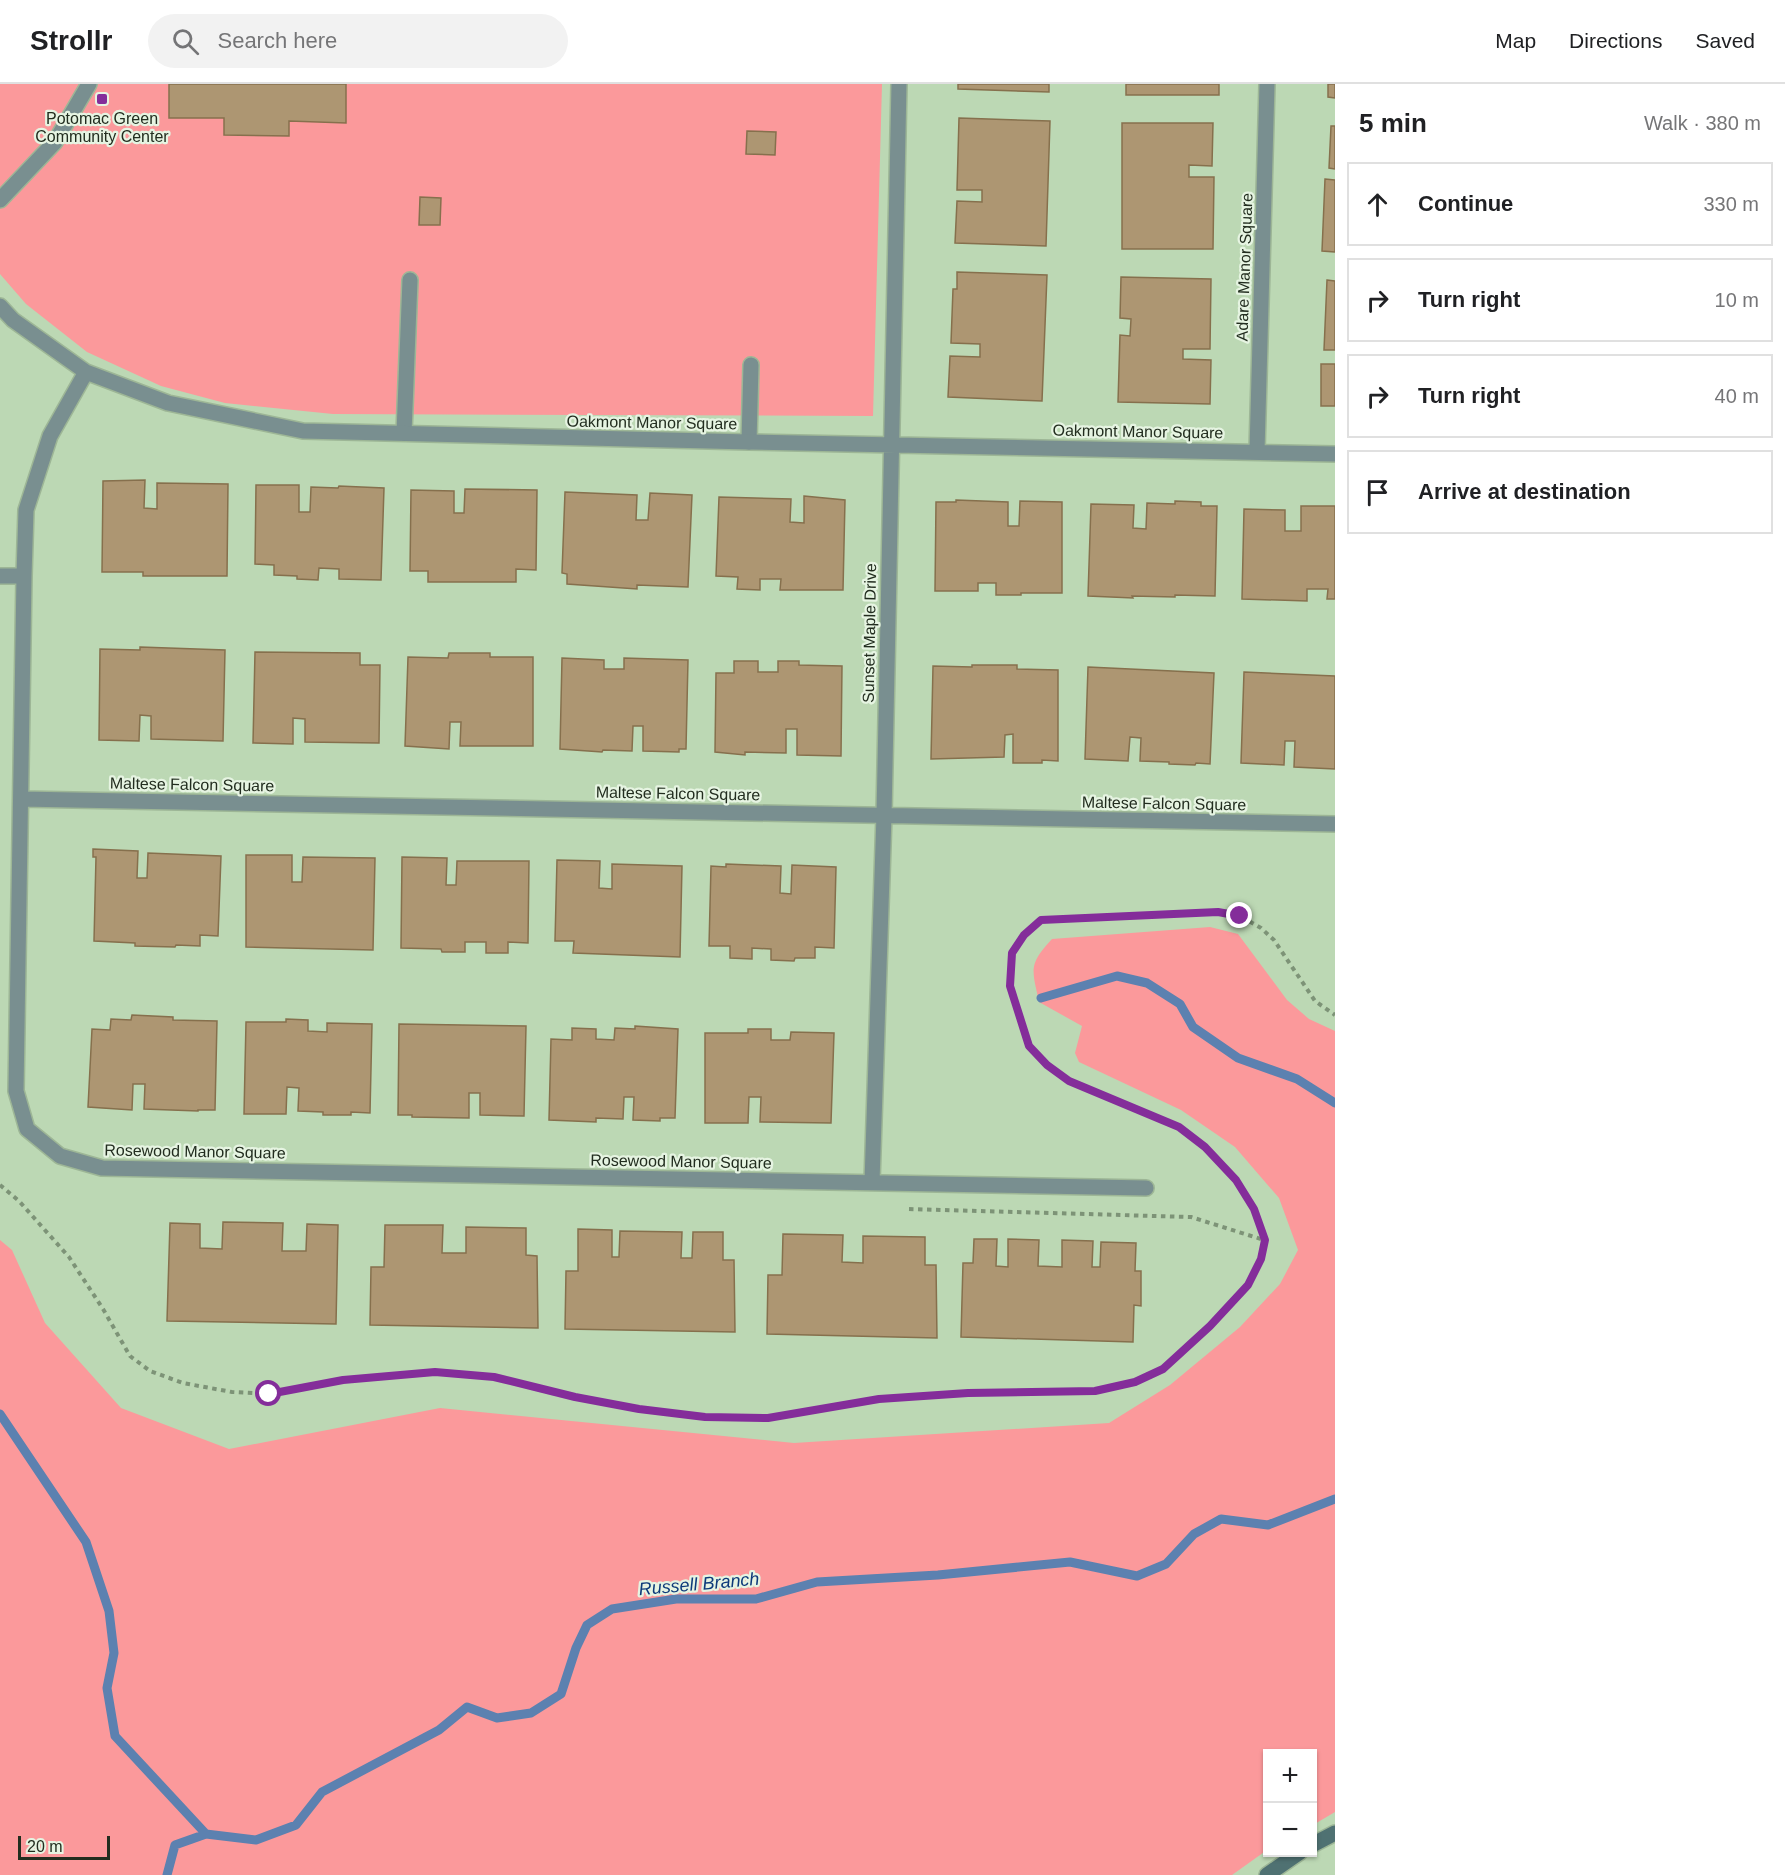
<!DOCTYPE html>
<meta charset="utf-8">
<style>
body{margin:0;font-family:Arial,sans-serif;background:#f2f2f2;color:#202124}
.controls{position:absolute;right:18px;bottom:18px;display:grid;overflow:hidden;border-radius:0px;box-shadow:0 2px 4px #0004}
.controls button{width:54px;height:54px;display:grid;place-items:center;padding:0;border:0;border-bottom:2px solid #e0e0e0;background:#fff;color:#202124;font:30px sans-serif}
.scale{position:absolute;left:18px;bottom:15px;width:92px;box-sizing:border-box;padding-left:6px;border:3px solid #222d1f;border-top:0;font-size:16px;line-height:21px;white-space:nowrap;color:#222d1f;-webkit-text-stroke:4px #e6f4e2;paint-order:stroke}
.stop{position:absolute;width:18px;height:18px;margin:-14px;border:4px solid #842d9a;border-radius:50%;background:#fff}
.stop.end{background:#842d9a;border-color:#fff;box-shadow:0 2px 6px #0008}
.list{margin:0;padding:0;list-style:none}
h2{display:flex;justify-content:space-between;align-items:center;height:78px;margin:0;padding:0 24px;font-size:26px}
h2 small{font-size:20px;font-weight:400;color:#757577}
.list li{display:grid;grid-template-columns:39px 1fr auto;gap:18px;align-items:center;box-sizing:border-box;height:84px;margin:0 12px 12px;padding:0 12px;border:2px solid #e0e0e0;border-radius:0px}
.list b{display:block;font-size:22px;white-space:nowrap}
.list em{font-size:20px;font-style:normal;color:#757577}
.icon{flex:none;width:33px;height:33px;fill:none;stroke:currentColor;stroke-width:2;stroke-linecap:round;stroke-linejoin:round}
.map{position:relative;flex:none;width:1335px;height:1791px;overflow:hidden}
header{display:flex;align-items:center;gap:36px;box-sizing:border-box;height:84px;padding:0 30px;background:#fff;border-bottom:2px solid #e0e0e0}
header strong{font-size:28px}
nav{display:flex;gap:33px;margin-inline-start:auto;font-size:21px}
.search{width:420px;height:54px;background:#f2f2f2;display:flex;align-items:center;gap:15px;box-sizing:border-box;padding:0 21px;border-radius:33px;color:#757577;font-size:22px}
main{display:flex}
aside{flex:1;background:#fff}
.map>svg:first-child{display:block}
.green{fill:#fb999b}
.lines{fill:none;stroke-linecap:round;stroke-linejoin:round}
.stream{stroke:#5c81b0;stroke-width:9}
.building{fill:#ad9672;stroke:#86704d;stroke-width:1.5}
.service-casing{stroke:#9db696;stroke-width:18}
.minor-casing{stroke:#9db696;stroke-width:18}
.secondary-casing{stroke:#9db696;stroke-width:18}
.path{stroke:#7d9377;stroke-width:4;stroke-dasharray:4.5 4.5;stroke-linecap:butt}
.service{stroke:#798f90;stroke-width:15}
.minor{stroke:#798f90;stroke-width:15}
.secondary{stroke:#4f7172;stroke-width:15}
.route{stroke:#842d9a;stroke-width:8}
.poi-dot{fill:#842d9a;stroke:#e6f4e2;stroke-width:2}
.labels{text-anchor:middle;stroke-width:4.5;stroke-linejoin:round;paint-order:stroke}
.poi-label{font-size:16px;fill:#222d1f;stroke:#e6f4e2}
.street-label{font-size:16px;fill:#222d1f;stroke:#e6f4e2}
.water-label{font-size:18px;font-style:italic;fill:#0e3a7a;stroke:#e6f4e2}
</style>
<header>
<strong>Strollr</strong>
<div class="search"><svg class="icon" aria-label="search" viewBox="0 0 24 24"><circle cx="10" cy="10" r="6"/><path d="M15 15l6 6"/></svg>Search here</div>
<nav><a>Map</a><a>Directions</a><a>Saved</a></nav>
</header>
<main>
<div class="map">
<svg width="1335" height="1791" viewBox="0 0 1335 1791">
<rect width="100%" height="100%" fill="#bcd8b4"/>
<path class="green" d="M0 0H882L873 332 333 330 225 319 161 302 87 268 26 220 0 190Z
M1210 843 1238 850 1287 916 1309 935 1335 947V1728L1313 1741 1312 1670H1268L1267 1766 1232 1791H0V1156L12 1166 45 1239 121 1324 229 1365 440 1324 794 1359 1109 1339 1170 1301 1240 1243 1280 1200 1298 1166 1279 1114 1235 1063 1181 1026 1079 978 1075 969 1082 942 1039 918C1032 885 1028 881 1052 855Z"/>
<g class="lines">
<path class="stream" d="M1041 914 1117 892 1147 899 1180 920 1193 943 1238 974 1297 995 1335 1019
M0 1330 86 1458 109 1527 114 1569 107 1604 115 1652 206 1750
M167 1791 175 1761 206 1750 256 1756 296 1741 322 1708 439 1646 467 1623 497 1634 531 1629 561 1610 576 1564 587 1541 612 1525 676 1515H756L817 1498 938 1491 1070 1478 1137 1492 1166 1480 1194 1450 1221 1435 1268 1441 1335 1415"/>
</g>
<path class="building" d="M169 0H346V39L289 37V52L224 51V34H169Z
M958 0H1049V8L958 5Z
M1126 0H1219V11H1126Z
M1328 0H1335V14L1328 13Z
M959 34 1050 37 1046 162 955 159 957 117 982 118V106H957Z
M1122 39H1213L1212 82 1189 81V93H1214L1213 165H1122Z
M1331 42H1335V85L1329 84Z
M747 47 776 48 775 71 746 70Z
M1325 95 1335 96V168L1322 167Z
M420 113 441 114 440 141H419Z
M957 188 1047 191 1042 317 948 313 950 272 980 273V260L951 259 953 205H957Z
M1121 193 1211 195 1210 265H1183V275L1211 276 1210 320 1118 318 1120 251 1130 252 1131 235 1120 234Z
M1327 196 1335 197V266H1324Z
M1321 280H1335V322H1321Z
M145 396 144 424 157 425V399L228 400 227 492H143V488H102L103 397Z
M256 401H299V428H310L311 403 338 404 339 402 384 404 381 496 339 495V485L319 484 318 496 297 495V492L274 491V481L255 480Z
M465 405 537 406 536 486 516 485V498H428V487H410L411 406 454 407V429H464Z
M565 408 637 411 636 436H648L650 409 692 411 688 503 637 501V505L567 500V490L562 489Z
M804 412 845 416 843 506H780L781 495H760V506L737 505 738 493 716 492 719 413 791 415 790 438 804 439Z
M956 416 1008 418V442H1019L1020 417 1062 418V509H1021V511H996V499H978V507H935L936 418H956Z
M1175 417 1201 418V422H1217L1215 512 1175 511V513L1132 512 1133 514 1088 512 1091 420 1134 421 1133 444 1146 445 1147 419 1175 420Z
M1301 422H1335V515H1327L1328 505H1307V517L1242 515 1244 425 1285 426V447H1301Z
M140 563 225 566 223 657 151 655V632L140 631 139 657 99 656 100 565 140 566Z
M255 568 360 569V581H380L379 659 305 658V635L293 634V660L253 659Z
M449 569H490V573H533V662H460L461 638H450L449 665 405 662 408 573 448 574Z
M562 574 604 576V585H624V574L688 576 686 665H679V668L643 667V642H633L632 667 603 666 602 668 560 665Z
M734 577H758V588H778V577H799V581L842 582 841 672 797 671V645H786V669L745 668V671L715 668 716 589H734Z
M972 581H1017V585L1058 586V677L1042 676V679H1013V650L1005 651 1004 673 931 675 933 582 972 583Z
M1088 583 1214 589 1210 680 1196 679 1195 681 1169 680V678L1140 677 1141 654 1130 653 1128 677 1085 675Z
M1244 588 1335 592V685L1294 683 1295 657H1285L1284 681 1241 679Z
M93 765 138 767 137 794H147L148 769 221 772 218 852 200 851V862L176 861 175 863 135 862V859L94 857 96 773H93Z
M246 771H292V798H302L303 773 375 774 373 866 246 863Z
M402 773 447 774 446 801H456L457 777H529L528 859 508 858V869H486V858H465V868H442L441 865 401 864Z
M557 776 600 777 599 804 612 805V780L682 782 680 873 573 869 574 857H555Z
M726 780 781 782 780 809 791 810 792 781 836 783 834 864 815 863V874H795L794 877 771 876V865L752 864V875L730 874V862H709L711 782 726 783Z
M132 931 173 933V936L217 937 215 1026H198V1027L144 1025 145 1000H133L132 1026 88 1023 92 945 110 946 111 935 131 936Z
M286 935 308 936V947L327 948V939L372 940 370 1029 351 1028V1031H323V1028L298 1027 299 1004 287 1003 286 1030H244L246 938H286Z
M399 940 526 942 524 1032 480 1031V1009H469V1034L412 1033V1031H398Z
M635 942 678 945 675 1034H660V1037L633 1036 634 1013H624L623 1035 596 1034V1038L549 1036 551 955 572 956V944L596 945V955L614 956 615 944 635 945Z
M748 945H771V956H790L791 948 834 949 831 1039 760 1038 761 1013H749L748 1039H705V949H748Z
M223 1138 283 1139 282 1167H306L307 1140 338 1141 336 1240 167 1237 170 1139 200 1140V1164L222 1165Z
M385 1141H443L442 1169H466V1143L526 1144V1171L537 1172 538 1244 370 1241 371 1183H384Z
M578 1145 612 1146V1173H619L620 1147 682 1148 681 1174H692L693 1148H723V1176H734L735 1248 565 1245 566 1187H578Z
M783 1150 843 1151 842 1178 863 1179V1152L925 1153V1181H936L937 1254 767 1250 768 1191H782Z
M974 1155H997L996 1182 1008 1183V1155L1039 1156 1038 1182 1062 1183V1156L1093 1157 1092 1183H1100L1101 1158 1136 1159 1135 1187H1141V1222L1134 1221 1133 1258 961 1253 963 1179H973Z"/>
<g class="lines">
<defs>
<path id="service" d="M0 116 55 58 89 0
M404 349 410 196
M749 358 751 281"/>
<path id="minor" d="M0 222 13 236 86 288 168 319 303 347 749 358 1335 370
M86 288 50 352 26 426 24 492 16 1007 27 1045 60 1072 102 1084 1146 1104
M1257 367 1267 0
M0 492H24
M21 715 1335 740
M872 1098 884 731 899 0"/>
<path id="secondary" d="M1312 1761 1335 1749
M1267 1791 1300 1768"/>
</defs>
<use href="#service" class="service-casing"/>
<use href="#minor" class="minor-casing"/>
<use href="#secondary" class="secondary-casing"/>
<path class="path" d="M0 1101 19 1117 69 1173 103 1225 130 1272 150 1287 183 1299 232 1308 269 1310 343 1296 435 1288 494 1293 575 1313 639 1325 705 1333 768 1334 879 1315 968 1309 1095 1307 1135 1298 1163 1285 1210 1242 1249 1201 1261 1175 1265 1156 1255 1125 1236 1097 1205 1063 1179 1043 1069 997 1047 981 1029 962 1010 902 1012 869 1024 851 1041 836 1218 828 1240 832 1261 844 1274 856 1315 917 1335 931
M909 1125 1191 1133 1264 1156"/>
<use href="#service" class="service"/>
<use href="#minor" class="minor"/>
<use href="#secondary" class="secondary"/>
</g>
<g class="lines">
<path class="route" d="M269 1310 343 1296 435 1288 494 1293 575 1313 639 1325 705 1333 768 1334 879 1315 968 1309 1095 1307 1135 1298 1163 1285 1210 1242 1248 1201 1261 1175 1265 1156 1254 1125 1236 1096 1205 1063 1179 1043 1069 997 1047 981 1029 962 1010 902 1012 869 1024 851 1041 836 1218 828 1240 832"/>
</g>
<rect class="poi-dot" x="96" y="9" width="12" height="12" rx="3"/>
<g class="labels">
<g class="poi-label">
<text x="102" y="40">Potomac Green<tspan x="102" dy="18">Community Center</tspan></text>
</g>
<g class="street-label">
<text transform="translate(1244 183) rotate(-88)" y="6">Adare Manor Square</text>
<text transform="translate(652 338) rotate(1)" y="6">Oakmont Manor Square</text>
<text transform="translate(1138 347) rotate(1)" y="6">Oakmont Manor Square</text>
<text transform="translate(869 549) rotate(-89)" y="6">Sunset Maple Drive</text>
<text transform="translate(192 700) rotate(1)" y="6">Maltese Falcon Square</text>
<text transform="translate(678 709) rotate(1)" y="6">Maltese Falcon Square</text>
<text transform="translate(1164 719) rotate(1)" y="6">Maltese Falcon Square</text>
<text transform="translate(195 1067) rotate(1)" y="6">Rosewood Manor Square</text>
<text transform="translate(681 1077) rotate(1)" y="6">Rosewood Manor Square</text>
</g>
<g class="water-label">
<text transform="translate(699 1500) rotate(-5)" y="6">Russell Branch</text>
</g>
</g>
</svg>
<div class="controls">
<button>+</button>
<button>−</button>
</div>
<div class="scale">20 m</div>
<div class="stop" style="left:269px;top:1310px"></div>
<div class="stop end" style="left:1240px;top:832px"></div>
</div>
<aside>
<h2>5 min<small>Walk · 380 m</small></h2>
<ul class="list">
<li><svg class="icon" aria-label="ahead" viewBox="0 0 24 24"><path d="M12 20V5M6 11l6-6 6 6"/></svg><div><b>Continue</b></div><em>330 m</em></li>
<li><svg class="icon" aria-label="right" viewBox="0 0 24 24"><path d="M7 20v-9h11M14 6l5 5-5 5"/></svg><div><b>Turn right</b></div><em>10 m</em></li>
<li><svg class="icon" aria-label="right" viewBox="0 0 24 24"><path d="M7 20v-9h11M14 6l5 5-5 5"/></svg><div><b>Turn right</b></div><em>40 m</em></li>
<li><svg class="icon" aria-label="arrive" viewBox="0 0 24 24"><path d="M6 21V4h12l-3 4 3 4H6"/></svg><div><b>Arrive at destination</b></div></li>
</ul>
</aside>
</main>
